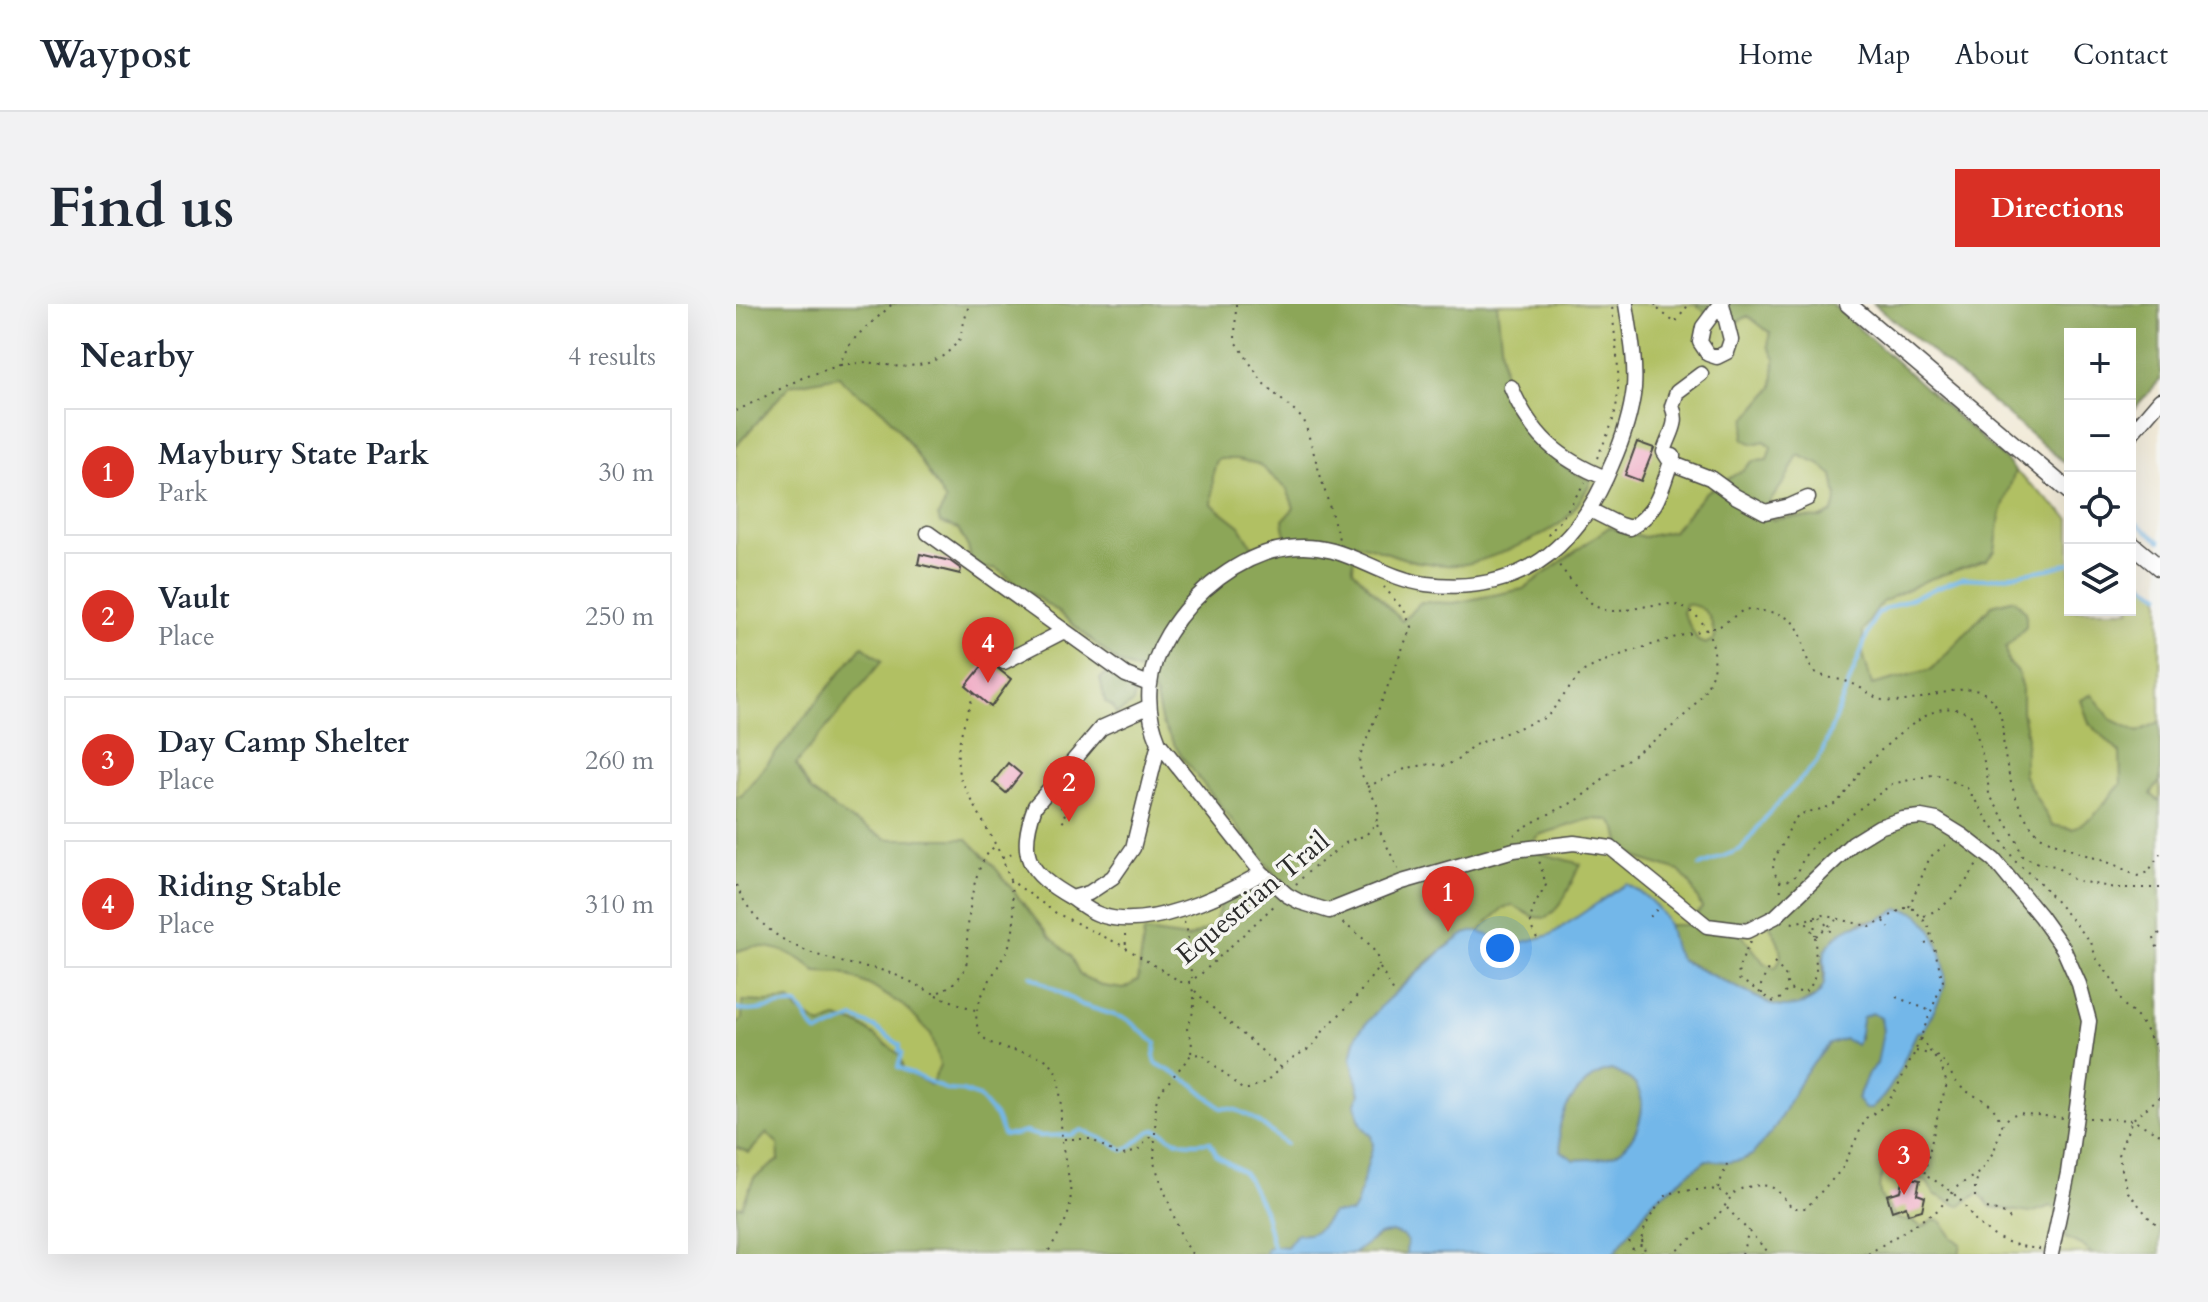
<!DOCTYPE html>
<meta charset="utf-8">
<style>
body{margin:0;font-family:Cardo,serif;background:#f2f2f3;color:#1f2937}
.controls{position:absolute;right:24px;top:24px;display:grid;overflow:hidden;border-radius:0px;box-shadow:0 8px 32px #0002}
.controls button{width:72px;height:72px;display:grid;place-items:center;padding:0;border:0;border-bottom:2px solid #e0e1e3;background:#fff;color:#1f2937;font:40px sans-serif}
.you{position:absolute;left:764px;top:644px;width:28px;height:28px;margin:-20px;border:6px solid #fff;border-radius:50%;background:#1a73e8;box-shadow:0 0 0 12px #1a73e833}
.badge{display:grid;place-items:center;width:52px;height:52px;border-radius:50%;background:#d93025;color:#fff;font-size:26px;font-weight:700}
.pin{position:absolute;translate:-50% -66px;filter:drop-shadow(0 2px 4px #0008)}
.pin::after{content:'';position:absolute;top:42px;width:28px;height:24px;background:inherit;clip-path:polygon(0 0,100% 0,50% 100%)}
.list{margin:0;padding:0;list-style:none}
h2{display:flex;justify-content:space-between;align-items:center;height:104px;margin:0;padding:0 32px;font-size:34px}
h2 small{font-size:26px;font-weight:400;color:#747a83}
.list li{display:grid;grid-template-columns:52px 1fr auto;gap:24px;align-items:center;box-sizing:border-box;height:128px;margin:0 16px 16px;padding:0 16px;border:2px solid #e0e1e3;border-radius:0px}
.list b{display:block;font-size:30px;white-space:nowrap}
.list p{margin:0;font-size:26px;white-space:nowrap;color:#747a83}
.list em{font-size:26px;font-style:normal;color:#747a83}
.icon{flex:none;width:44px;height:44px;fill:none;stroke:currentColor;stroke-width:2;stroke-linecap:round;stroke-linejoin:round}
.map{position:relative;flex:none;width:1424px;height:950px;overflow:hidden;border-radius:0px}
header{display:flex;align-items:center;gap:48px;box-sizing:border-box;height:112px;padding:0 40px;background:#fff;border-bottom:2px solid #e0e1e3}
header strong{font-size:38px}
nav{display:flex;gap:44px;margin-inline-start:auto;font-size:28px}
.intro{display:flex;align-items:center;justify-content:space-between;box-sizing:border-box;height:192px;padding:0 48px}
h1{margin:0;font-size:56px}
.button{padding:20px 36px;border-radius:0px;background:#d93025;color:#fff;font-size:28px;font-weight:700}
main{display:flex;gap:48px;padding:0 48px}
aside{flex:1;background:#fff;border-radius:0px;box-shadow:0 8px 32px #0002}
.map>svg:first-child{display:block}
.green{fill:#b1c063;stroke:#6e7647;stroke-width:2}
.forest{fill:#8ca659;stroke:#5c6842;stroke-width:2;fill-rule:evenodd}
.water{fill:#73b7e9;stroke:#4f718a;stroke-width:2;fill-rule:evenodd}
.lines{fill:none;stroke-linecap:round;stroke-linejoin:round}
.stream{stroke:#73b7e9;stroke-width:4}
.building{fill:#f1adc6}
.minor-casing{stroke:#494844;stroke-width:17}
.major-casing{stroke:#494844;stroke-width:19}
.path{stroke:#494844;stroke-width:2;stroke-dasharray:2 6;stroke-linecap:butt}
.minor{stroke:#fff;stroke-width:14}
.major{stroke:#fff;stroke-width:16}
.labels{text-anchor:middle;stroke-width:7;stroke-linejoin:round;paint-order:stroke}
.street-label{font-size:28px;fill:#2b2b2b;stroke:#f6f6f2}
</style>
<header>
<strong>Waypost</strong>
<nav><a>Home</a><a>Map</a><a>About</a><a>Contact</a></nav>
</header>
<div class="intro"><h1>Find us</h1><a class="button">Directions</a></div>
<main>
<aside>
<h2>Nearby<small>4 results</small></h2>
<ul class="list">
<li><span class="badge">1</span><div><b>Maybury State Park</b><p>Park</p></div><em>30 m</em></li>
<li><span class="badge">2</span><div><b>Vault</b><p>Place</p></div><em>250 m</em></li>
<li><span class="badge">3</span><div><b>Day Camp Shelter</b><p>Place</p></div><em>260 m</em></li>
<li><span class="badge">4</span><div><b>Riding Stable</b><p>Place</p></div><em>310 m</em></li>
</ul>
</aside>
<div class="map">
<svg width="1424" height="950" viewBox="0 0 1424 950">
<rect width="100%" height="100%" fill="#f6f6f2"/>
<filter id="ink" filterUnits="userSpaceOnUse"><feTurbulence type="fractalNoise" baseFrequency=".0125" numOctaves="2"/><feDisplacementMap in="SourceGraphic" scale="16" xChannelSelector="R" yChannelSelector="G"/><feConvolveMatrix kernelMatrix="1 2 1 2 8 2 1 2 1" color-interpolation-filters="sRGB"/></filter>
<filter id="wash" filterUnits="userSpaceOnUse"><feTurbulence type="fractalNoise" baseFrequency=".006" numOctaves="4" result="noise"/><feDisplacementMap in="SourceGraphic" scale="32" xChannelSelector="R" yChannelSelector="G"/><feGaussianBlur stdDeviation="1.8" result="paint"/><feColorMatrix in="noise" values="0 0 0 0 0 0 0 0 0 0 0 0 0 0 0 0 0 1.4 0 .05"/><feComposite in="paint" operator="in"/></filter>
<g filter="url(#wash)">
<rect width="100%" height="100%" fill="#f1e9d5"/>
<path class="green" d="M0 0H1068L1277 172 1279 167 1334 215V306H1394V265L1424 292V950H0Z"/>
<path class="forest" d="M0 0H761L769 78 778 111 805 145 832 165 855 177C848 191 839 207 827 217 810 232 742 261 720 261 708 262 695 259 683 258 661 255 640 242 618 239L617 266 666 317 685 298 718 299 787 285 873 223 908 233 937 227 969 189 1007 166 1017 157 1031 156 1035 143 1029 137 1017 140 1007 135 1010 115 1037 83 1039 55 1032 42 1034 29 1012 12 998 20 986 7 972 10 959 0H1096L1272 158 1279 167 1264 212 1259 247 1251 256 1191 276 1146 298 1127 327V349L1136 381 1196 365 1256 301 1278 295 1290 308V323L1270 343 1272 358 1281 367 1286 381V407L1291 433 1287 470 1316 521 1337 525 1357 513 1385 480 1384 449 1353 419 1345 396 1356 390 1375 415 1402 428 1423 418 1424 420V477L1415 490 1422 496 1424 495V950H1356L1346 941 1329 934 1331 916 1316 902 1294 909 1255 903 1243 889 1223 902 1198 890 1191 878 1167 868 1164 861 1153 859C1135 884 1144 895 1162 915L1176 917 1186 923 1198 916 1205 917 1216 933 1225 940 1223 950H877L918 896 970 856 988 857 1011 854 1016 850 1038 825 1067 772 1093 740 1109 735 1124 734V724L1127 712 1136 708 1145 714 1147 726 1145 747 1141 760 1133 768 1121 795 1135 805C1159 785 1167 755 1181 728L1187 727 1207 685 1194 626 1181 610 1163 605 1142 616 1127 617 1099 633 1087 654 1088 681 1080 692 1061 703 1046 704 1036 701 942 654 938 648 932 621H950L966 604 954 579 943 567 902 554 885 543 881 525 874 516 854 515 803 531 797 536 796 547 845 560C831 583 833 596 810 614L798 613 776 601 766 605 742 628C734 628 727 632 720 636 699 649 626 716 619 736 612 754 620 772 624 790L620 799 623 815 627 823 635 831 637 841 620 902 616 909H596C586 923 579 933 561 930L551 943 540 942 532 944 529 950H0V902L6 903 18 874 43 856 42 840 31 829 13 849 0 843V721L6 715V697L30 698 54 696 62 707 85 721 101 714 124 721 164 751 168 766 195 781 204 761 195 730 169 703 135 682 107 669 80 668C60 648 27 635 0 648V492H5L125 343 127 342 146 357 60 460 75 487 112 514 151 535H231L257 561 313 632 334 651 344 671 367 682 388 685 402 676 408 628 452 634 478 622 486 596 514 588 531 587 543 576 446 453 426 420 420 394 408 365 403 367 384 360 322 308 259 264 247 265 236 258 232 243 222 225 204 219 202 212 210 198C192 168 174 138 151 111 137 95 116 91 103 72L54 81 0 142ZM1062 151 1083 160 1097 171 1101 193 1097 208 1085 214 1056 213 1037 216 1026 209 1050 175ZM482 155H501L522 160 551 185 558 204 547 216 550 234 516 242 504 222 476 200C478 185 474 168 482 155ZM949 300C972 302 976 313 979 335L969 340 962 337 947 309ZM1018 613 1029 614C1038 629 1053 649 1039 664L1028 659 1003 627 1004 618Z
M1138 0H1424V76L1394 109V30H1334V163Z
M373 368H381L400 384 397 399 380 411 378 404 369 398 364 375Z
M875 766C882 769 891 772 897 778 916 797 902 836 881 849 870 856 851 855 838 856L825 848C824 839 822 831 824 821 829 798 851 770 875 766Z
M656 928 667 932 671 937 670 950H617L643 931Z"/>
<path class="water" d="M890 580C906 588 925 603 932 621 937 634 935 646 946 657L1036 701C1054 706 1083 701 1088 679 1093 657 1079 652 1101 632 1115 619 1123 621 1141 616 1148 614 1156 608 1163 605 1169 606 1177 607 1182 610 1200 624 1214 665 1207 687 1202 700 1194 714 1187 727L1181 728C1167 756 1159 785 1135 805H1129L1121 795 1133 768 1141 760 1147 727 1145 714 1136 709 1127 713C1124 722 1125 732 1120 741L1109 735 1093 740 1067 772 1038 825 1016 851 1005 856 993 858 970 856 918 896 877 950H670L671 937 667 932 656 928 642 931 617 950H529L531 944 540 942 551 943 561 930C579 933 586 923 596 909H616L620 902 637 841 635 831 627 823 623 814 620 799 624 790 615 754 621 730 648 699 707 646 729 630 736 628H742L781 640 814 631ZM875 766C882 769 891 772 897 778 916 797 902 836 881 849 870 856 851 855 838 856L825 847C824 838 822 830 824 821 829 798 851 770 875 766Z"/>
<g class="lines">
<path class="stream" d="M1394 214 1424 237
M1394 271 1424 290
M964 562 1005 545 1033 509 1081 458 1087 446 1136 319 1142 310 1151 304 1226 274 1250 275 1313 265 1334 259
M295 672 346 701 391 715 420 739 418 752 420 759 457 780 485 804C510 802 531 826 550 840
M0 705C20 711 41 699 61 701 71 709 71 722 82 729L118 714 138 723 164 741 163 746 166 749 162 763 211 786 226 787 243 793 260 813 267 831H278L289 828 303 832 335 831 346 826 374 838 387 846C401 842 408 827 419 826 429 826 432 835 442 837 453 840 462 839 474 838L481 852 507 868 512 875 528 906 537 943"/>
</g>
<g id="blocks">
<path class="building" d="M901 138 918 144 905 177 889 171Z
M184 250 214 257 225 265 224 270 182 260Z
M251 356 275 375 255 403 230 382Z
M272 459 285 470 270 489 257 478Z
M1168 872 1184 876 1181 890 1189 893 1186 906 1172 910 1170 902 1156 907 1151 891 1165 887Z"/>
</g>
</g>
<g filter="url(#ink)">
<use href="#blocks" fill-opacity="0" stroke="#494844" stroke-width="2"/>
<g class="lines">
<defs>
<path id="minor" d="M890 0C894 27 900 57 898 84 895 111 887 135 876 160 842 243 785 292 690 280 639 273 608 236 552 244 504 250 457 289 432 330 411 364 407 402 423 439L526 569 551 591 564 598 593 607 666 578 778 546 838 539 875 544 971 622 1011 627 1039 613 1117 539 1143 523 1167 515 1185 513 1201 516 1227 532 1258 556 1304 612 1327 644 1343 680 1353 717 1332 869 1315 950
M984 0 967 23 964 38 972 50 981 53 991 48 995 36 986 0
M965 70 941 88 936 102C944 120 933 130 928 148L935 159 974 174 999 192 1029 208 1054 202 1072 194
M775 83C795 131 822 155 870 174
M1394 131 1424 96
M854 206 884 221 894 224C923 208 926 182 937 152
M192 229 390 371 413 380
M268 358 328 327
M412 403 365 424 299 502C281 552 292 569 336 594L353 589 377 573 397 544 423 439
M336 594C344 599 353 607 362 610 408 629 486 592 526 569"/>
<path id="major" d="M1112 0 1334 188
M1394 239 1424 264"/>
</defs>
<use href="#minor" class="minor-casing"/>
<use href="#major" class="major-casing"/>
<path class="path" d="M500 0 499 36 527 79 568 116 603 235
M920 0 918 2 939 19 953 0
M104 61 131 58 165 63 190 60 209 51 223 37 233 0
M0 107 66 74 104 61C112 32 137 20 156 0
M861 154C866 142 872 131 876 119 889 80 878 39 876 0
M812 231 825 216 849 178
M238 389C230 415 216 446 224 474L266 553 274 576 320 609 385 641 445 678H453L465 670 541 599
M631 483 671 464 695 460 709 462 723 455 736 442 811 413 846 368 862 360 878 353 940 333 984 322 1009 305C1035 308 1060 307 1067 338 1069 346 1071 359 1077 366 1085 374 1101 374 1112 378 1123 381 1132 390 1143 395 1175 408 1231 369 1254 394 1269 408 1266 427 1268 445 1272 473 1281 508 1301 529 1309 539 1364 555 1379 561 1386 564 1394 569 1401 572L1412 568 1424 550
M322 495 330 514 323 522
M641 521 662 565
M778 531C795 517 817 509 837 498 855 488 868 472 885 460 922 433 995 391 975 335 969 321 962 310 948 304 919 290 883 319 858 301 844 291 833 273 822 260
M266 553 279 548
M274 577C277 596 280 613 276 632 270 659 235 692 241 721 247 751 294 742 313 758 317 761 320 768 322 773 326 793 324 814 326 834 327 856 337 878 334 901 333 915 318 937 311 950
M1044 577 1045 590
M560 580 571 569 611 538 630 531 640 519 643 505 625 469 623 455 675 323 669 308 648 283
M0 581C20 627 58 646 105 658 121 662 138 663 154 669 169 674 184 683 199 690 212 684 226 675 230 661 232 653 231 644 231 636 233 608 236 561 259 542
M1424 584H1379L1338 576 1319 562 1302 559 1286 552 1280 535 1253 490 1251 469 1236 412C1226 406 1218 403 1207 405 1184 409 1144 446 1128 463 1119 473 1112 488 1102 497 1092 507 1073 505 1062 512 1054 518 1054 525 1050 533 1044 550 1028 558 1044 577L1055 576 1061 570 1068 553 1080 538 1156 480 1200 470 1231 484 1279 557 1305 580 1355 638 1360 654 1379 679 1386 699 1403 715 1424 750
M1173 603 1194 553 1212 539
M1188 612C1215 601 1227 583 1242 559
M914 613 924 602
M1084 613 1092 623 1097 633
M1078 614 1079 631
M1148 617 1153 624
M448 618 452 629V649L456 674
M1424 629 1418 634 1419 640 1424 647
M389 630 390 643
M1080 632 1100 616
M801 634C787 614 800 600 810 581L803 556
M1014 638 1003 663 1002 675C1015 681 1025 690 1038 698L1045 694 1052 685 1068 689 1076 680 1080 667 1079 632 1069 617
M1189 640 1195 638
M1038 659 1049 670 1052 684
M644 664 659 690
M453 678C462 694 458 708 451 725L456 736 455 750
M459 687C486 714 516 737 544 763
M1026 690 1025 681 1034 660
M200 691 239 706
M1160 693 1192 706
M1184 734 1205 762 1211 780 1204 801 1188 871C1202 878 1214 885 1225 897 1232 905 1237 915 1245 922 1261 937 1283 943 1304 945
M1180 747 1193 750
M1200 752C1212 758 1214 772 1223 781 1233 791 1242 792 1251 798 1257 802 1262 812 1265 819
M1424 793 1396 816 1382 851 1392 888 1415 916 1424 922
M1353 814 1396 816 1424 830
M328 835H355L384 852 401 847 414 833 418 834
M982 884 991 860
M1239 893V881L1243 870
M991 904 1034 950
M1251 904 1269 910 1274 915
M906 936 910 950
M892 937 900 950
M456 950 446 934 418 859 420 798 425 787 455 751 466 750 506 785H512L529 778 556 754 571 746 579 739 588 726 618 696 643 663C642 642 621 629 605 618
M905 950C902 933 912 915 922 902 924 900 928 893 930 892 941 884 968 887 982 885L994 894
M935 950C950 938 966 928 979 914 986 908 994 893 998 889 1005 883 1025 879 1035 883 1044 886 1049 898 1057 904H1070L1106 865 1130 814 1149 802 1158 789 1178 750 1207 677 1192 621 1178 605 1168 604 1135 623 1087 611 1058 619 1053 618
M1006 950 1013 926
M1132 950 1202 906 1222 882 1244 868 1258 847 1266 821 1274 812 1282 809 1327 814"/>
<use href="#minor" class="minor"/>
<use href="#major" class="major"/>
</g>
</g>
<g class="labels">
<g class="street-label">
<text transform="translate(516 593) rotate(-40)" y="10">Equestrian Trail</text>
</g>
</g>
</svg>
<div class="controls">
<button>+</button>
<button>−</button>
<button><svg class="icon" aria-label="locate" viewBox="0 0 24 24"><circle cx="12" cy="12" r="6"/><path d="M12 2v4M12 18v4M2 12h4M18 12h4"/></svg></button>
<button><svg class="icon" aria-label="layers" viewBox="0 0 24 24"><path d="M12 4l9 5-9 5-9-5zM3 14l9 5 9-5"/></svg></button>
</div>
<div class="you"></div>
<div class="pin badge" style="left:712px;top:628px">1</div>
<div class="pin badge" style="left:333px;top:518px">2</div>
<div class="pin badge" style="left:1168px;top:891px">3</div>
<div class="pin badge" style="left:252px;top:379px">4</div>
</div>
</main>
